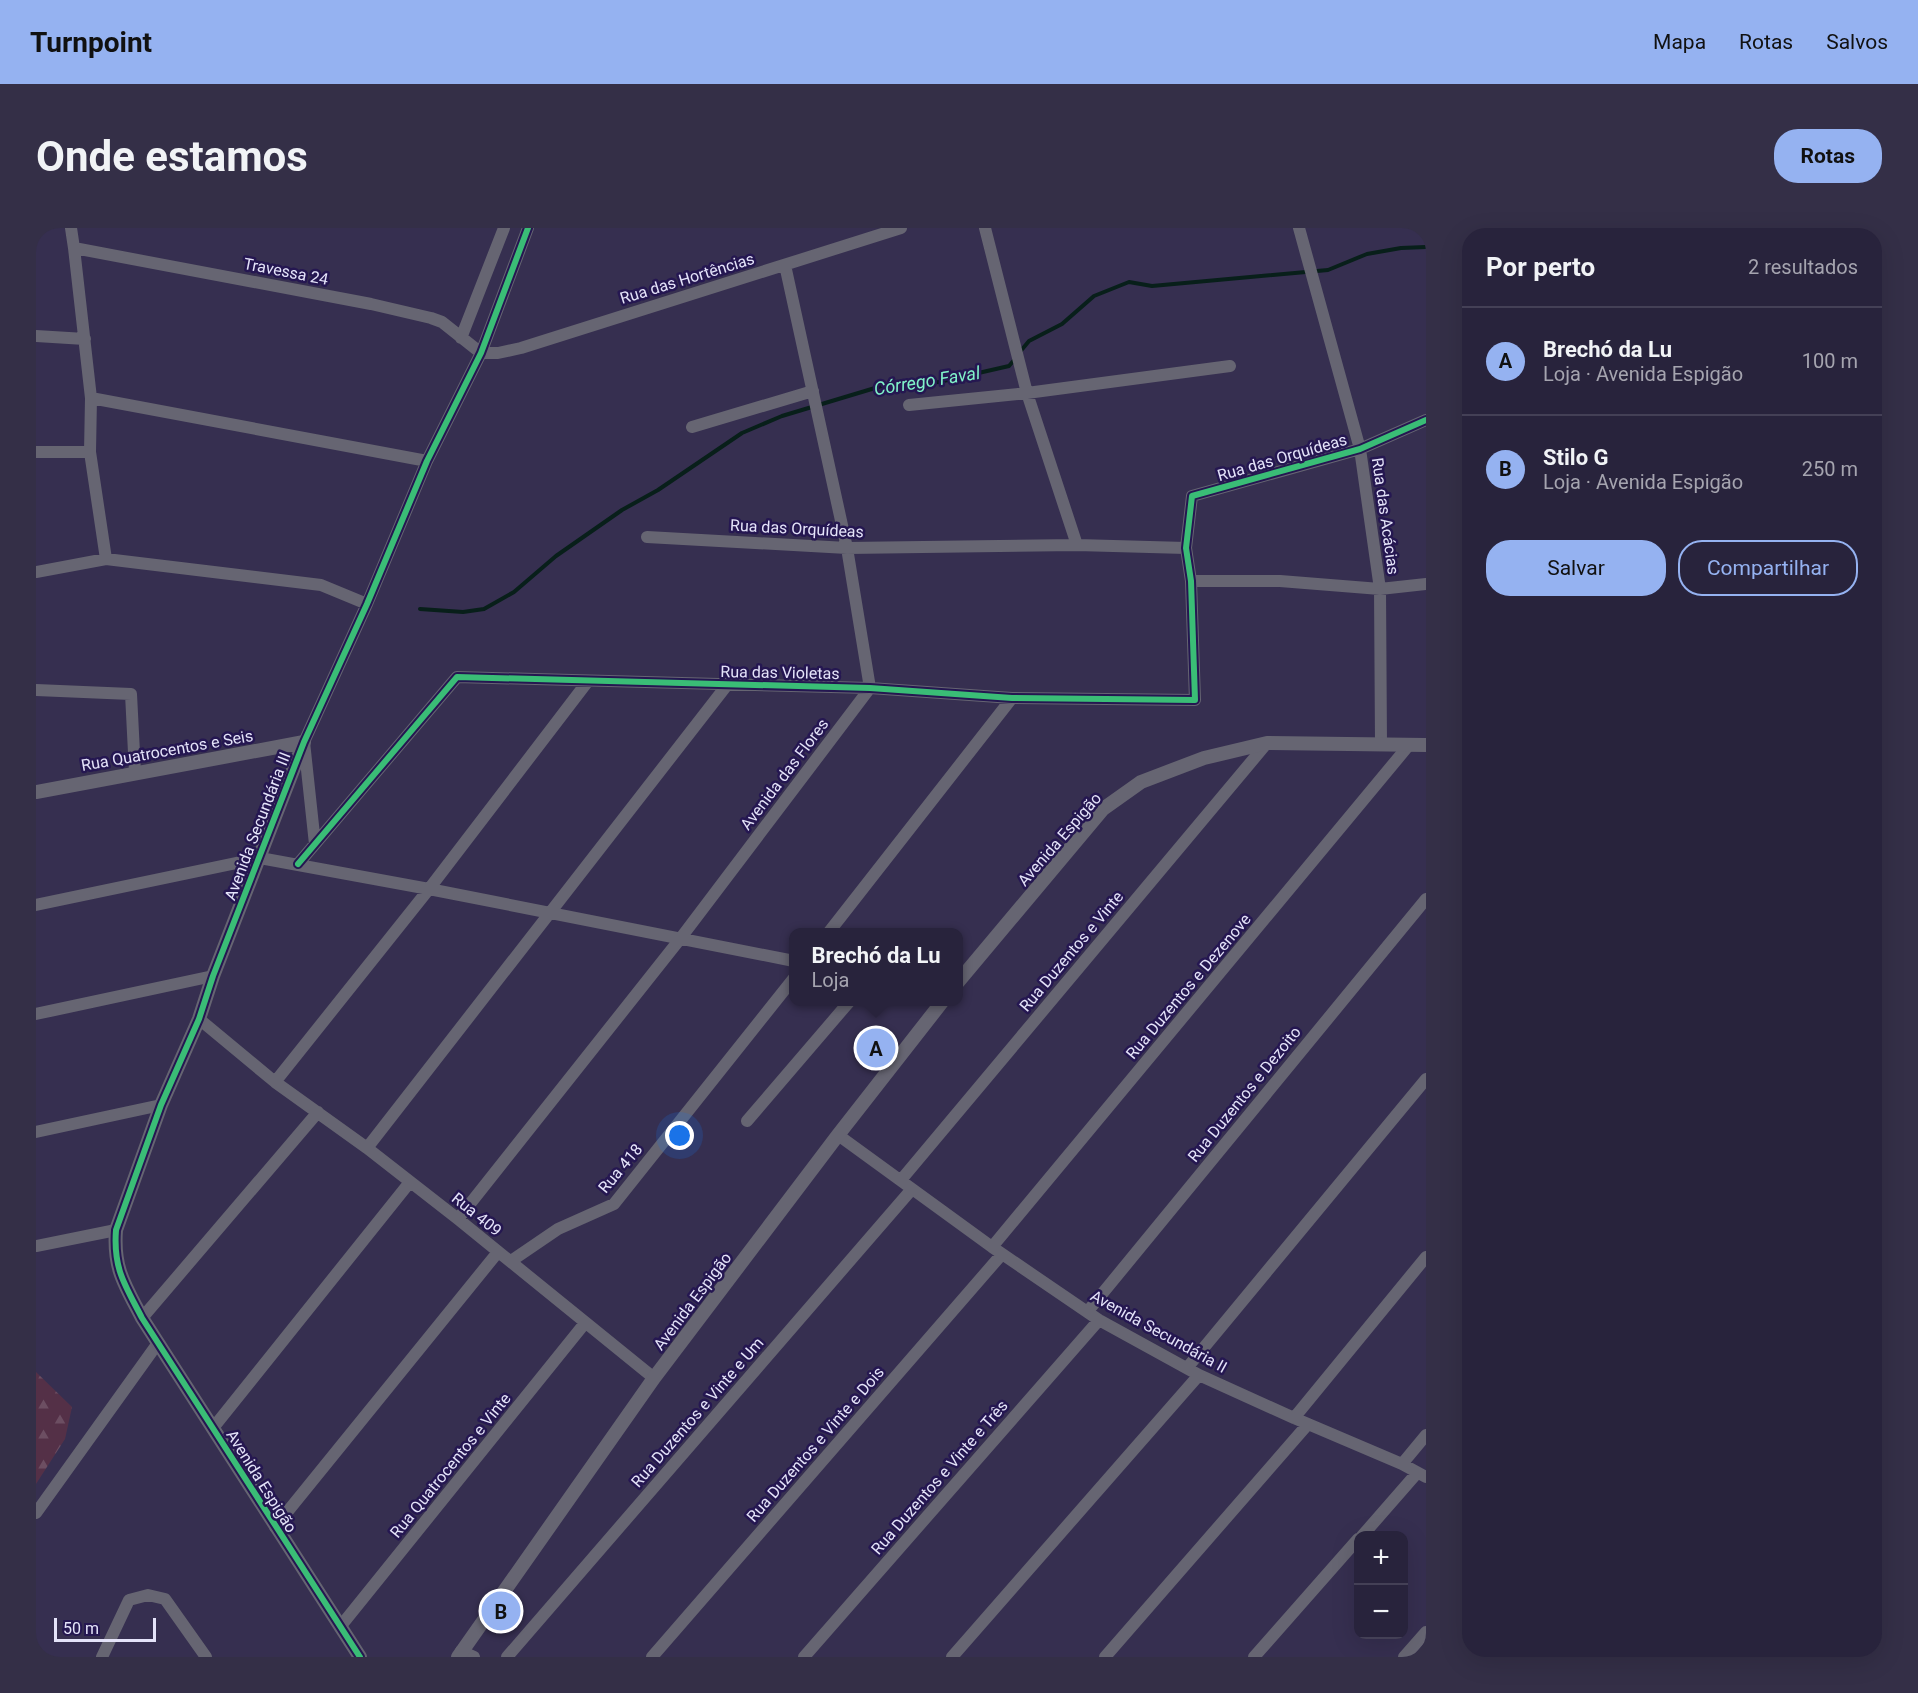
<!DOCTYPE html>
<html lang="pt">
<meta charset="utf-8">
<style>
body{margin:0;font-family:Roboto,sans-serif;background:#342f47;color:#f1f3f6}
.controls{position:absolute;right:18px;bottom:18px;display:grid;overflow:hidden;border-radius:12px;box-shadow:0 6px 24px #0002}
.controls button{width:54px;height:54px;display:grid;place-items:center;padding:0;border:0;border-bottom:2px solid #444056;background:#28233c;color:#f1f3f6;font:30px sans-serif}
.scale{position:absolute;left:18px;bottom:15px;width:102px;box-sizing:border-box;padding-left:6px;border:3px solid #e4e3f9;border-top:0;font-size:16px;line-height:21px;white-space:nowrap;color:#e4e3f9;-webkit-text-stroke:4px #251751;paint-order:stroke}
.you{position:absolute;left:644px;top:908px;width:21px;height:21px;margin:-15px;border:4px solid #fff;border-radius:50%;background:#1a73e8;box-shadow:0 0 0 9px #1a73e833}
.badge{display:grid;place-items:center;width:39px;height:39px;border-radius:50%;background:#95b2f1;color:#111;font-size:20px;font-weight:700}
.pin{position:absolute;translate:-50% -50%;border:3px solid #fff;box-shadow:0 2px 6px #0006}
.popup{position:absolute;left:753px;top:700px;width:174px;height:78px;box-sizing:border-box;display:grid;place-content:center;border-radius:12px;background:#28233c;filter:drop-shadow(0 2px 4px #0005);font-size:20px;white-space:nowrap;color:#a5a4af}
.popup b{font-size:22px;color:#f1f3f6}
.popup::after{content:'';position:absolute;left:50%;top:100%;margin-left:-12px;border:12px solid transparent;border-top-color:#28233c}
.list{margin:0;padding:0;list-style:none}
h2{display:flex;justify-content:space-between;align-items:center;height:78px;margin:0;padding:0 24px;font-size:26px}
h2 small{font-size:20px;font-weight:400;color:#a5a4af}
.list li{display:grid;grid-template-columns:39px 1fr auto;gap:18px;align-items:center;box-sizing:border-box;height:108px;padding:0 24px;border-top:2px solid #444056}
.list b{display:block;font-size:22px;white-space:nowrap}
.list p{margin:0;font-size:20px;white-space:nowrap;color:#a5a4af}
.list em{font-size:20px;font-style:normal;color:#a5a4af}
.actions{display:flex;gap:12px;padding:18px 24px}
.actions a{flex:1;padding:14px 0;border:2px solid #95b2f1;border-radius:24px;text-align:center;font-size:21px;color:#95b2f1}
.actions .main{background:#95b2f1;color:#111}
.map{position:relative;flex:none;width:1390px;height:1429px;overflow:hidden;border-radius:24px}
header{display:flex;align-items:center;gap:36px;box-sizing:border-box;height:84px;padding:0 30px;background:#95b2f1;color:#111}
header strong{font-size:28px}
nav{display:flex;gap:33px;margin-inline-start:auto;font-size:21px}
.intro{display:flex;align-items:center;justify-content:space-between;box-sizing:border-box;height:144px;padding:0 36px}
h1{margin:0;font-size:42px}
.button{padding:15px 27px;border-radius:24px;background:#95b2f1;color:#111;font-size:21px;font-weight:700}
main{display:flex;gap:36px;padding:0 36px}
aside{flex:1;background:#28233c;border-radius:24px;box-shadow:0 6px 24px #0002}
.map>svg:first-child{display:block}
.forest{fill:url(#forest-firs)}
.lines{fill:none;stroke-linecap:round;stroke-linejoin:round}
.stream{stroke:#081f1a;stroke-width:4}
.minor{stroke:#666572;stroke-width:12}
.tertiary{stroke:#666572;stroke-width:14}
.cycleway-casing{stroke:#251751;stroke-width:10}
.cycleway{stroke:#3abd76;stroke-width:6}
.labels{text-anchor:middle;stroke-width:5;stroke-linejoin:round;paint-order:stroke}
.street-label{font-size:16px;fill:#e4e3f9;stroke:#251751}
.water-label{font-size:18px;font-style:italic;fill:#80f2c9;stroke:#251751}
</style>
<header>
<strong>Turnpoint</strong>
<nav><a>Mapa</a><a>Rotas</a><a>Salvos</a></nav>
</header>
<div class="intro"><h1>Onde estamos</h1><a class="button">Rotas</a></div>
<main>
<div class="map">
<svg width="1390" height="1429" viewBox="0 0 1390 1429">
<defs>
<pattern id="forest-firs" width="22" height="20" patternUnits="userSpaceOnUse" patternTransform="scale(1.5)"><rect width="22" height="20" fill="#543047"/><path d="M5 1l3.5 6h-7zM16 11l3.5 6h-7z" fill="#6c4e62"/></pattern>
</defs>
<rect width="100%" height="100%" fill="#362f50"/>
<path class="forest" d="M0 1144 36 1179 29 1211 0 1256Z"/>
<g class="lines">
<path class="stream" d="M983 125 993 113 1026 96 1058 68 1093 54 1116 58 1292 42 1331 26 1365 20 1390 19
M384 381 427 384 448 381 478 364 520 328 586 282 622 262 706 205 746 188 849 157 903 154 973 138 979 131"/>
<path class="minor" d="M35 0 38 20 55 170 54 224 70 331
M949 0 991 165 1041 317
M1263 0 1324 221 1344 361 1345 516
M38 20 335 76 395 90 406 94 445 125
M0 108 49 111
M425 110 468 0
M445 125H462L485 120 865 0
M55 170 391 233
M873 177 991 165 1194 138
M656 199 777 163
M0 224H54
M611 309 811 320 1041 317 1150 320
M0 344 70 331 285 357 331 376
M1155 353H1244L1344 361 1390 356
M0 462 95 466 99 544
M279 616 268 514 331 376 391 233 445 125 492 0
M262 636 421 449 834 460 976 470 1159 472 1155 353 1150 320 1156 268 1324 221 1390 192
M0 677 224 630 393 661 758 733
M793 704 976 470
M0 786 177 748
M163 791 239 854 331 920 422 991 618 1150
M239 854 393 661 552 453
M711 893 813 774
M0 904 125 877
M802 907 956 1019 1063 1092 1163 1147 1258 1190 1366 1236 1390 1249
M331 920 691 457
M865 952 1231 515
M422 991 644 711 834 460 811 320 749 37
M0 1018 80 1002
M956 1019 1373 517
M475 1033 522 1001 578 976 758 750
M1052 1083 1390 671
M106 1090 282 884
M1151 1140 1390 851
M1258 1190 1390 1029
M177 1200 374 954
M1366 1236 1390 1207
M0 1285 122 1115
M239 1299 462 1024
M1326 1308 1381 1245
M304 1399 549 1095
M425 1423 438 1429
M66 1429 93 1372 112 1367 129 1371 170 1429
M471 1429 876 961
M616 1429 966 1026
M768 1429 1063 1092
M916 1429 1163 1147
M1069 1429 1272 1196
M1218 1429 1322 1311
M1368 1429 1390 1404"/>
<path class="tertiary" d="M268 514 177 748 163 791 125 877 80 1002C77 1041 89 1057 106 1090L324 1429
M0 564 268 514
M922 754 1067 581 1105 554 1168 530 1231 515 1390 517
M422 1429 618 1150 802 907 906 774"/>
<defs>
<path id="cycleway" d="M262 636 421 449 834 460 976 470 1159 472 1155 353 1150 320 1156 268 1324 221 1390 192
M324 1429 106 1090C89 1057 77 1041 80 1002L125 877 163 791 177 748 268 514 331 376 391 233 445 125 492 0"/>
</defs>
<use href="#cycleway" class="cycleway-casing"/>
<use href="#cycleway" class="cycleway"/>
</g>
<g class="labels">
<g class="street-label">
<text transform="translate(250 43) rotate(11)" y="6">Travessa 24</text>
<text transform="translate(651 50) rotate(-17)" y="6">Rua das Hortências</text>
<text transform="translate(1246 229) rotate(-16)" y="6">Rua das Orquídeas</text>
<text transform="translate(1350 288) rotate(82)" y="6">Rua das Acácias</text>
<text transform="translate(761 300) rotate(3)" y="6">Rua das Orquídeas</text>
<text transform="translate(744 444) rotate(1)" y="6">Rua das Violetas</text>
<text transform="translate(131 522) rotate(-10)" y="6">Rua Quatrocentos e Seis</text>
<text transform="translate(748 546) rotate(-53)" y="6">Avenida das Flores</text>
<text transform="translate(221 598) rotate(-69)" y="6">Avenida Secundária III</text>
<text transform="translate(1023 611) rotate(-49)" y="6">Avenida Espigão</text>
<text transform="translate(1035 723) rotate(-50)" y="6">Rua Duzentos e Vinte</text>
<text transform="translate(1152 758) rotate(-50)" y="6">Rua Duzentos e Dezenove</text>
<text transform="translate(1208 866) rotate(-51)" y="6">Rua Duzentos e Dezoito</text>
<text transform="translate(584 940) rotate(-50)" y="6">Rua 418</text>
<text transform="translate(441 986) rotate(39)" y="6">Rua 409</text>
<text transform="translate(656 1073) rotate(-53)" y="6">Avenida Espigão</text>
<text transform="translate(1123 1103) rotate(29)" y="6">Avenida Secundária II</text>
<text transform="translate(661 1184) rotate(-49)" y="6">Rua Duzentos e Vinte e Um</text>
<text transform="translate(779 1216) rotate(-49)" y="6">Rua Duzentos e Vinte e Dois</text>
<text transform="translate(414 1237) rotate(-51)" y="6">Rua Quatrocentos e Vinte</text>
<text transform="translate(903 1249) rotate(-49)" y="6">Rua Duzentos e Vinte e Três</text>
<text transform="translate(226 1253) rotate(58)" y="6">Avenida Espigão</text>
</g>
<g class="water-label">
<text transform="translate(891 153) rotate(-9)" y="6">Córrego Faval</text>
</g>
</g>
</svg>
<div class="controls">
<button>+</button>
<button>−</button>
</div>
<div class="scale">50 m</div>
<div class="you"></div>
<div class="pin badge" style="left:840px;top:820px">A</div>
<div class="popup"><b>Brechó da Lu</b>Loja</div>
<div class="pin badge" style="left:465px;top:1383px">B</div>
</div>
<aside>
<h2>Por perto<small>2 resultados</small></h2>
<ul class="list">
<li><span class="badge">A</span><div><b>Brechó da Lu</b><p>Loja · Avenida Espigão</p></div><em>100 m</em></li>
<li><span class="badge">B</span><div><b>Stilo G</b><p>Loja · Avenida Espigão</p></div><em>250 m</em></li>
</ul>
<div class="actions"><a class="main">Salvar</a><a>Compartilhar</a></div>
</aside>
</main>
